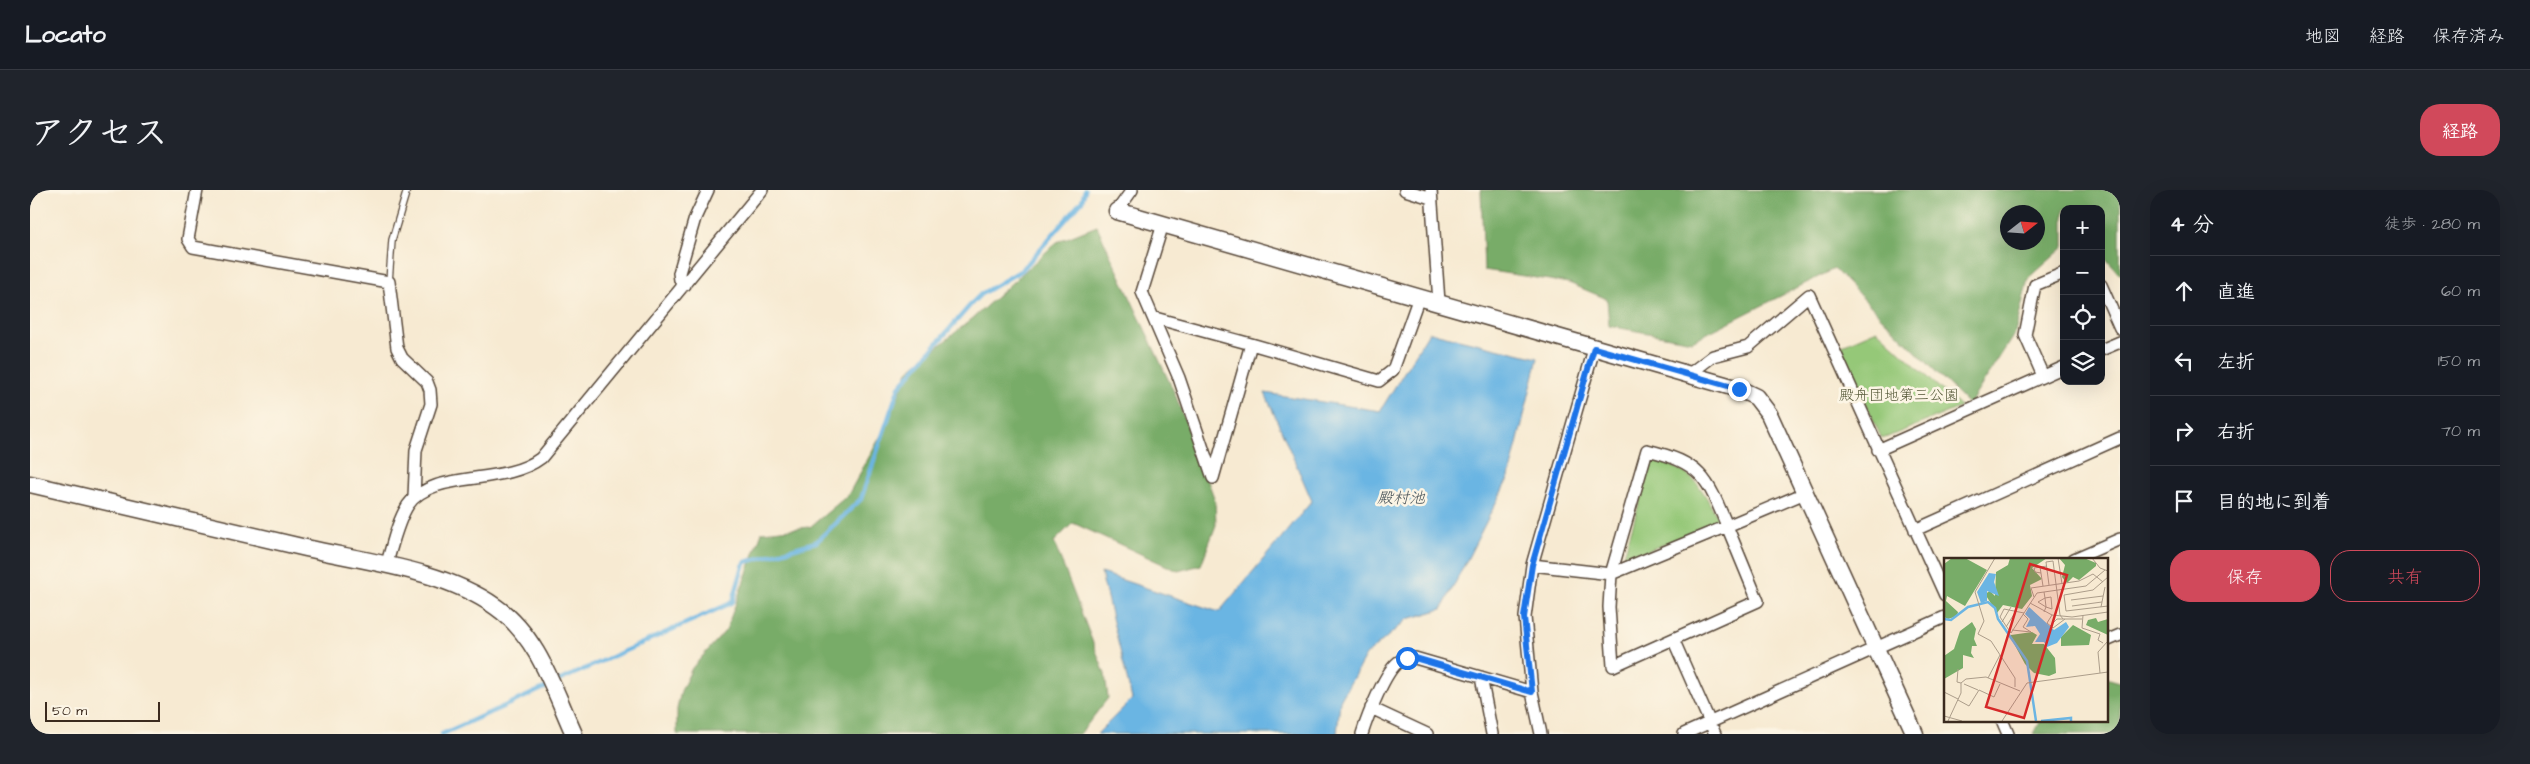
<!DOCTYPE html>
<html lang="ja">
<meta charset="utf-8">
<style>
body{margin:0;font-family:"Architects Daughter","Klee One",sans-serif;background:#20242c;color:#f1f3f6}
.controls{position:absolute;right:15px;top:15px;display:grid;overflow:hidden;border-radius:10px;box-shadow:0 5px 20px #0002}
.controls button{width:45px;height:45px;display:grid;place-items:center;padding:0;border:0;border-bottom:1px solid #363941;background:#171b24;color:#f1f3f6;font:25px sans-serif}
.compass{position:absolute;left:1970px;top:15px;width:45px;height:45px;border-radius:50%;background:#171b24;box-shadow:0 5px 20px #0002;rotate:73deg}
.scale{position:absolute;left:15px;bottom:12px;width:115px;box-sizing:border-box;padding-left:5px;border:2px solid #3b2a1e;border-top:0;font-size:14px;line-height:18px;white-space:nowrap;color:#3b2a1e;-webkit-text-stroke:4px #fcf5e5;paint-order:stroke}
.stop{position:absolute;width:15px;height:15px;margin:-11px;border:4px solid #1a73e8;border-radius:50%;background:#fff}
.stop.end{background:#1a73e8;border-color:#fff;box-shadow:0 1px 5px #0008}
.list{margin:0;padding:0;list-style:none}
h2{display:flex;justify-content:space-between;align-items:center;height:65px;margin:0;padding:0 20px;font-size:21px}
h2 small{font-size:16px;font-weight:400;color:#9ea1a6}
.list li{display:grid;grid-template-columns:32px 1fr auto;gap:15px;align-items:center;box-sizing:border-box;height:70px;padding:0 20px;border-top:1px solid #363941}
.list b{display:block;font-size:19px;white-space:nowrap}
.list em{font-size:16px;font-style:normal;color:#9ea1a6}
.actions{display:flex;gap:10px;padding:15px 20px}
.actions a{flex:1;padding:11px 0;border:1px solid #d1495b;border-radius:20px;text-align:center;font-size:18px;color:#d1495b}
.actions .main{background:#d1495b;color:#fff}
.icon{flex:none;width:28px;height:28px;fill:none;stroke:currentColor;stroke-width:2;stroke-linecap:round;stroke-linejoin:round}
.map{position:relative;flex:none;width:2090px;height:544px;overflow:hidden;border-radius:20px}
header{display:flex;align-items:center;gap:30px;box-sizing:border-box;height:70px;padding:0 25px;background:#171b24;border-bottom:1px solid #363941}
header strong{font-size:24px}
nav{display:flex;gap:28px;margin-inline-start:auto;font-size:18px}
.intro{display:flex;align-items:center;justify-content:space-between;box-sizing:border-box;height:120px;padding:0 30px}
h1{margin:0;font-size:35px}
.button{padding:12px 22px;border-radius:20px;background:#d1495b;color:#fff;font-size:18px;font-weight:700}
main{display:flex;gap:30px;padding:0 30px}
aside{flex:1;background:#171b24;border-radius:20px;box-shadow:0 5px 20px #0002}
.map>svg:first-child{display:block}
.green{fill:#95c878;stroke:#68794b}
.forest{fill:#78ac68;stroke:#5a6b43;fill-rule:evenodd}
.water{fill:#6bb5e3;stroke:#537080}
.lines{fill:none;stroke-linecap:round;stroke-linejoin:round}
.stream{stroke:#6bb5e3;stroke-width:4.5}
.lane-casing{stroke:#574739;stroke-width:8}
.street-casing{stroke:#574739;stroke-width:14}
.secondary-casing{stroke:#574739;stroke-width:19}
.lane{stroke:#fff;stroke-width:5.5}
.street{stroke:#fff;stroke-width:11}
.secondary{stroke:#fff;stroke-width:16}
.route{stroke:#1a73e8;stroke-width:6}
.labels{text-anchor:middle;stroke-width:5;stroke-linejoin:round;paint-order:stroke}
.park-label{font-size:15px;fill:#565939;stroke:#fcf5e5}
.water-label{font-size:16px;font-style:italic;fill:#495459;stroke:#fcf5e5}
.inset-river{fill:none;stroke:#6bb5e3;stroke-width:2.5}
.inset-road{fill:none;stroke:#ac9d8a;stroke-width:1}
.view{fill:#d62828;fill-opacity:0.15;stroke:#d62828;stroke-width:2.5}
.inset-edge{fill:none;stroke:#3b2a1e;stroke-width:2.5}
</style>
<header>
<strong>Locato</strong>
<nav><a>地図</a><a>経路</a><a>保存済み</a></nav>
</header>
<div class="intro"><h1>アクセス</h1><a class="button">経路</a></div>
<main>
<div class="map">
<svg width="2090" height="544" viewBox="0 0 2090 544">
<rect width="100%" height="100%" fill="#fcf5e5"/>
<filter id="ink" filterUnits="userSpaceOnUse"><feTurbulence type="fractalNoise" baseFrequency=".02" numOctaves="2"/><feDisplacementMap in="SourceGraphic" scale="10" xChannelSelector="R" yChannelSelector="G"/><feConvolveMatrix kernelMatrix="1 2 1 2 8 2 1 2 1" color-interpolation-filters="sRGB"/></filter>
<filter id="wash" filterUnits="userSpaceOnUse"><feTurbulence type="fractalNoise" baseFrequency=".0096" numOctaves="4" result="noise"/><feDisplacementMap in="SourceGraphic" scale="20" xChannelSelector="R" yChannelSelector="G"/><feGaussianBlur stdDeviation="1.12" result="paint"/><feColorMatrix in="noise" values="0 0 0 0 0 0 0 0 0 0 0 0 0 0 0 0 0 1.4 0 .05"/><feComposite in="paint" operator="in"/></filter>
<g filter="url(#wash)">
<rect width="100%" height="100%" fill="#f7ead2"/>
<path class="green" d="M1847 140 1930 217H1931L1855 248 1851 247 1810 156Z
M1625 269C1664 284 1668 291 1687 327L1685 333 1600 368H1593L1621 274Z"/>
<path class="forest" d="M1451 0H2090V85L2071 63V19H2034V57L1998 89 1985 143 1939 215 1804 79 1662 151 1579 136 1577 109 1539 93 1454 80ZM1978 22H2008V52H1978Z
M1067 36 1145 204 1185 310 1186 335 1171 375 1148 381 1043 333 1024 352 1075 484 1078 508 1050 544H647V519L651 501 662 478 696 440 732 342 780 337 818 305 855 238 878 181 943 128 1027 52Z
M2076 488 2090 492V544H2004L2011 530H2076Z"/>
<path class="water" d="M1399 142 1508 168 1479 287 1412 419 1378 429 1336 465 1310 511 1307 544H1067L1102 509 1071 383 1189 422 1282 311 1235 203 1350 221Z"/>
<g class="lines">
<path class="stream" d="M526 492 699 414 703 411 713 376 716 372 786 352 831 309 869 197 943 112 951 104 992 80 1052 11 1055 0
M412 544 519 496"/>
</g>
</g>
<g filter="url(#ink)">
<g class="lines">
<defs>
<path id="lane" d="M359 92 362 50 377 0"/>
<path id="street" d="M167 0 158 49 163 57 359 92 367 158 372 168 397 192 400 200 401 214 386 260 384 307
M1375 0 1401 8
M1401 0 1409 112
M1087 21 1102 0
M1133 34 1112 102 1149 188 1183 288 1221 154 1349 191 1363 180 1389 107
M655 95 650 90 649 83 665 28 678 0
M2071 95 2090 138
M1125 128 1221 154
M2071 160 2090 152
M1658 185 1683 166 1718 157 1779 105 1915 405
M2013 186 1995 145 2005 95 2034 83
M1848 260 2034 177
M1885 340 2090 248
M2044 369 2090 349
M1502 375 1581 384 1579 417 1583 476 1728 411 1697 336 1581 384
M356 376C362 357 367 332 378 315 402 279 473 297 511 268L732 0
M1581 384 1617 260C1671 273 1677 287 1697 336L1775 303
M1643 449 1685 544
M2076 451 2090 445
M1451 487 1462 544
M1341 518 1397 544
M1972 530 1978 544
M1332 544C1337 528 1356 478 1370 471 1374 468 1380 468 1385 468L1502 502
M1511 544 1502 502 1495 427 1502 375 1564 159
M1654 544 1915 427"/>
<path id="secondary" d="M1087 21 1709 199 1726 207 1739 224 1885 544
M0 294C92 315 184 337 276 358 338 372 414 380 466 417 508 446 524 500 544 544"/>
</defs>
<use href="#lane" class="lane-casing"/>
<use href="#street" class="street-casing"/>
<use href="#secondary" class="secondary-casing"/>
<use href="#lane" class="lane"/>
<use href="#street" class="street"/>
<use href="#secondary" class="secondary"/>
</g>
</g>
<g class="lines" filter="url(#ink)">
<path class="route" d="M1377 468H1385L1502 502 1494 427 1502 375 1564 158 1709 199"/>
</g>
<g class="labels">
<g class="park-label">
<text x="1869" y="210">殿舟団地第三公園</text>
</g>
<g class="water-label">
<text x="1371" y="313">殿村池</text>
</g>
</g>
<g transform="translate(1914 368)">
<rect width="164" height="164" fill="#f7ead2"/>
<path d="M8 0H21L43 12 21 48 3 38 2 43 14 54 13 58 4 61 0 59V6ZM66 0H103L88 10 98 21 86 27 88 38 78 51 59 47 53 55 41 36 46 33 51 38 52 14 64 7ZM115 0H140L152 5V8L135 22 129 19 123 25 118 19 121 7ZM152 60 154 64 164 61V77L142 67 144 62ZM28 64 32 71 30 81 33 88H28L27 95 30 100 19 97V110L0 121V98L10 91 16 73ZM129 67 147 77 145 87 117 88V79ZM88 74 93 77 88 86H100L111 100 112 115 105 118 90 115 81 106 67 80V77Z" fill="#78ac68"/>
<path d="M45 15 52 16 50 24 55 38 43 33V43L37 45 33 34ZM85 49 110 72 122 64 125 69 113 85 103 89 100 84H91L96 76 91 68 82 69 86 61 81 56Z" fill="#6bb5e3"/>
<path class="inset-river" d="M0 61 7 62 24 49 44 44 51 50 54 61 83 103 92 163M97 163 127 160V163"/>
<path class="inset-road" d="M51 0 31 34 40 63 34 76 47 83 71 120V129M114 0 118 26M148 0 156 10 164 13M96 9 99 28M97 15 91 14 90 10 103 8M164 19 149 32 120 37 122 53 164 48M105 27 102 4 109 3 116 57 119 61M100 34 101 40 94 44 102 49M90 39 87 30 135 23 149 16 159 24M127 42 159 38M86 45 108 57 128 59 164 54M128 48 158 44M157 49 161 29M100 54 102 49 108 51 107 39 101 40 102 49M80 55 60 51 56 59 67 75 93 35 142 28 161 12M108 57 103 65 109 70 121 61M139 57 138 70 156 76 154 82 159 85M58 64 67 49M106 68 113 61H138M62 69 72 53M68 72 87 74 79 69 84 61 79 56M14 111 13 124 17 125M156 115 154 94 164 83M44 120 56 97M20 126 34 132M0 134 14 141M14 142 25 148 35 132 50 139 56 126M0 158 18 163M4 163 17 135V125L22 121 42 119 76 133M58 163 83 125 164 114"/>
<path class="view" d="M86 6 123 17 80 160 42 149Z"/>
<rect width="164" height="164" class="inset-edge"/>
</g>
</svg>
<div class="controls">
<button>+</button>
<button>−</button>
<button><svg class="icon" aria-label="locate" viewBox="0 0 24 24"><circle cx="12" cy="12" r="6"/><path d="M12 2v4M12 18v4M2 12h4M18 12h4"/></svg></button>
<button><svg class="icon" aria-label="layers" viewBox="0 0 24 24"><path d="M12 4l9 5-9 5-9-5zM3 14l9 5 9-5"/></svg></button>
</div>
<svg class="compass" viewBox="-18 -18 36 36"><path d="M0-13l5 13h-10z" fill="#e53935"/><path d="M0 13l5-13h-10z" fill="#9ea1a6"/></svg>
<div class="scale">50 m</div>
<div class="stop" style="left:1377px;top:468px"></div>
<div class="stop end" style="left:1709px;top:199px"></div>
</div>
<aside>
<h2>4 分<small>徒歩 · 280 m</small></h2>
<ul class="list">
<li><svg class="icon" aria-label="ahead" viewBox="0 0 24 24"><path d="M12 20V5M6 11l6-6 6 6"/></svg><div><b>直進</b></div><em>60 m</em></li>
<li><svg class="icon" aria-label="left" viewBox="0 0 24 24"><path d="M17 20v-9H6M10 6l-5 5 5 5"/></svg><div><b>左折</b></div><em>150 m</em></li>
<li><svg class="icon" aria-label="right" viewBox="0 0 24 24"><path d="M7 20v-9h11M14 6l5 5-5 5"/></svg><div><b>右折</b></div><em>70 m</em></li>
<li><svg class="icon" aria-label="arrive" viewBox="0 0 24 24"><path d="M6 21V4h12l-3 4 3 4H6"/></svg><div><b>目的地に到着</b></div></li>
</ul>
<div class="actions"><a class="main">保存</a><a>共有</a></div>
</aside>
</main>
